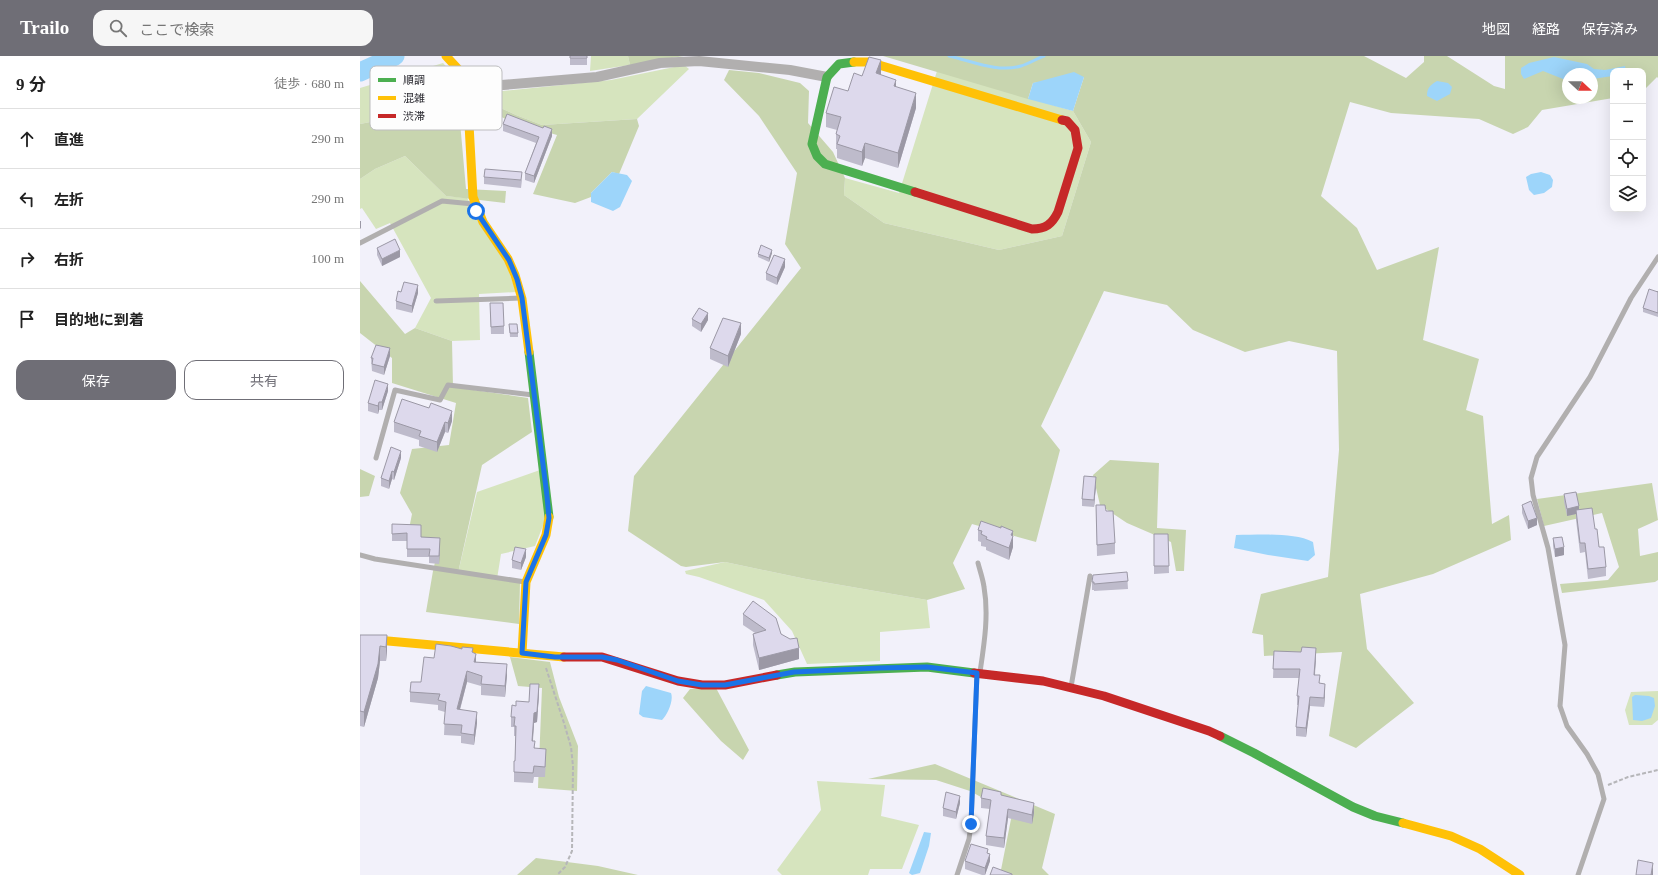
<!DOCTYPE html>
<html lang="ja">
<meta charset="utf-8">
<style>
body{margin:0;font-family:"Times New Roman","Noto Sans JP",serif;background:#f6f6f6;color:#222}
.controls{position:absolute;right:12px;top:12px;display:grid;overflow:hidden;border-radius:8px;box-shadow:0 4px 16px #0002}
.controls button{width:36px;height:36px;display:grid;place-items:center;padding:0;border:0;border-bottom:1px solid #e0e0e0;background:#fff;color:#222;font:20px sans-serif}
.compass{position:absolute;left:1202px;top:12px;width:36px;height:36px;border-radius:50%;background:#fff;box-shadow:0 4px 16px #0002;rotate:112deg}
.stop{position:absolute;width:12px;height:12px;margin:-9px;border:3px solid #1a73e8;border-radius:50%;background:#fff}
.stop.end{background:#1a73e8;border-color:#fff;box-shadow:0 1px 4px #0008}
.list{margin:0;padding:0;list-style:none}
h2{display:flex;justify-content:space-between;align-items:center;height:52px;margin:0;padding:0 16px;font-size:17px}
h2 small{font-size:13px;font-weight:400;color:#767676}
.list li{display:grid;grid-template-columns:26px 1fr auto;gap:12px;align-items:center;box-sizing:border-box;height:60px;padding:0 16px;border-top:1px solid #e0e0e0}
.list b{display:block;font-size:15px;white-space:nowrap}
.list em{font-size:13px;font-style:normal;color:#767676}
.actions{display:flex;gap:8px;padding:12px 16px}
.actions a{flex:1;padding:9px 0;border:1px solid #6f6e76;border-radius:12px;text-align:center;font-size:14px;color:#6f6e76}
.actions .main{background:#6f6e76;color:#fff}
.icon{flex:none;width:22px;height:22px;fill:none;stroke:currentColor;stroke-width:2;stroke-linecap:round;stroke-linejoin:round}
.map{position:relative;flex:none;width:1298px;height:819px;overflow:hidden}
header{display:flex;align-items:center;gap:24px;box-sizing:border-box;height:56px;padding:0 20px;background:#6f6e76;color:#fff}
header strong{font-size:19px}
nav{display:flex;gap:22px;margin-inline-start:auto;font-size:14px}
.search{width:280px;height:36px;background:#f6f6f6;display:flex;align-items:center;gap:10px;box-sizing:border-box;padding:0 14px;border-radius:12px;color:#767676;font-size:15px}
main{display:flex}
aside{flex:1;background:#fff}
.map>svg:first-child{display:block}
.green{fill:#d6e4be}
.forest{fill:#c8d5af;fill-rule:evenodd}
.water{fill:#9dd5fa}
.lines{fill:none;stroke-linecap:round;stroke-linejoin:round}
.stream{stroke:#9dd5fa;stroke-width:3}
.river{stroke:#9dd5fa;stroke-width:19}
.path{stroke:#b6b6b9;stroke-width:2;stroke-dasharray:4 2;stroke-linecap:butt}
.lane{stroke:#b1afaf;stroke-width:5}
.street{stroke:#b1afaf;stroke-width:10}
.fast{stroke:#4caf50;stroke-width:9}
.slow{stroke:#ffc107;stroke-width:9}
.jam{stroke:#c62828;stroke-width:9}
.wall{fill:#bebbcb}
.shaded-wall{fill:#9b98a5}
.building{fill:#ddd9ec;stroke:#9b98a5}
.route{stroke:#1a73e8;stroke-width:5}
.key{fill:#fdfdfd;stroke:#bdbdbf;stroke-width:1}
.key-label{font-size:11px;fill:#29282f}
</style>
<header>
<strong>Trailo</strong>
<div class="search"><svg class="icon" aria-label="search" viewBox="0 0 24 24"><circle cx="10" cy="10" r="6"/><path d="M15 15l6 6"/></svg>ここで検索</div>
<nav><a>地図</a><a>経路</a><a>保存済み</a></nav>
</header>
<main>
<aside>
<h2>9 分<small>徒歩 · 680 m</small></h2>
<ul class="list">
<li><svg class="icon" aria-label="ahead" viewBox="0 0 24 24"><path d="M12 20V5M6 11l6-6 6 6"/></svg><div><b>直進</b></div><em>290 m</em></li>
<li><svg class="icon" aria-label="left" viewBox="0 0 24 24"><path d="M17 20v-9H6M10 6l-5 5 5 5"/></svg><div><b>左折</b></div><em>290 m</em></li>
<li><svg class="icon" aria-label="right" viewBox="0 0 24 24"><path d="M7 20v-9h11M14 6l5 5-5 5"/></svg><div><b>右折</b></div><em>100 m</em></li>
<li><svg class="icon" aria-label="arrive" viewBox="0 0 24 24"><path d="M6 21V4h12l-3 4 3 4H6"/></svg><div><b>目的地に到着</b></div></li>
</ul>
<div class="actions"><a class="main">保存</a><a>共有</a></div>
</aside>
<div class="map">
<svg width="1298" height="819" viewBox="0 0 1298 819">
<rect width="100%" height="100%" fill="#f2f1fa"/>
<path class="green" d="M231 0H268L270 9 230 15Z
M83 7 97 22 101 50 100 66 51 58 0 68V32Z
M324 9 329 13 277 63 182 69 156 59 132 48 123 37 251 24Z
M577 15 713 55 731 86 702 180 639 194 524 167 484 139 485 122 539 137Z
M45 100 86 140 107 142 146 207 156 236 119 238 120 284 92 285 55 272 71 242 30 167 16 173 2 152 0 153V123L15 113Z
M180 414 186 462 175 490 141 498 137 523 98 517 117 436Z
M365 506 446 523 567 544 570 572 520 576V605L447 608 432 575 404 544 339 521 326 518 325 515Z
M1298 635V664L1292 669H1269L1265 654 1271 636Z
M457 725 525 729 521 760 559 769 542 813H510L508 819H422L417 814 461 754Z"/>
<path class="forest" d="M268 0H324L270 9Z
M523 0H1004L1046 22 1064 6V0H1087L1134 30 1145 33V0H1298V22L1297 21 1283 35V15H1253V42L1182 54 1168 71 1153 78 1119 63 1031 57 990 46 961 140 997 172 1017 214 1079 191 1063 284 1119 303 1106 354 1123 360 1132 468 1149 459 1151 484 1073 518 1000 538 1007 593 1054 647 996 692 969 680 982 596 904 600 903 579 892 577 901 538 968 521 979 394 977 295 929 285 885 296 833 274 807 249 744 235 681 370 700 394 676 486 612 468 593 507 605 533 567 544 446 523 365 506 326 511 321 510 268 475 274 420 441 212 425 188 437 117 399 60 364 24 369 14 399 17 440 27 449 35 448 67 473 96 485 122 484 139 524 167 639 194 702 180 731 86 713 55 724 21 673 27 668 43ZM1208 18H1232V42H1208Z
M123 37 132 48 156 59 182 69 277 63 279 70 259 118 252 116 231 137V141L215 147 173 138 197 79 152 66 137 59 116 39Z
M51 58 100 66 106 133 146 135 145 147 86 140 45 100 15 113 0 123V68Z
M0 225 45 278 55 272 92 285 93 331 168 342 172 376 122 409 98 517 160 527 159 568 66 556 73 515 78 493 49 473 52 458 40 437 52 393 89 389 96 347 32 327V302L0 277Z
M750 404 799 407 797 472 826 474 824 515H816L811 486 767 467 740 449 733 419Z
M0 413 15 420 9 440 0 441Z
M1292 427 1298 464 1278 473 1280 500 1298 496V524L1295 526 1202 537 1200 528 1248 524 1259 511 1242 457 1184 470 1177 443Z
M150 601 190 606 199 641 218 690 217 735 178 732 182 632 158 630Z
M356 632 389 694 383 704 361 685 323 642 330 633Z
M575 708 695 758 682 812 689 819H640L652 758 610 735 576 724 508 723Z
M176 802 238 810 278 819H157Z"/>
<path class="water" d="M1194 1 1227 8 1234 13 1245 14 1265 10 1266 15H1253V20L1232 23V18H1208V25L1183 15 1164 23 1161 18V12L1169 7Z
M714 16 724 21 713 55 668 43 673 27Z
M1077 25 1088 27 1092 31 1090 38 1077 45 1067 40C1067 32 1070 29 1077 25Z
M252 116 267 119 272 125 260 151 253 155 231 146V137Z
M1181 116 1190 119 1193 124 1192 131 1184 137 1174 139 1169 134 1166 121 1171 118Z
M876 479C899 479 933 476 953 486L955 499 948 505 908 499 874 492Z
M286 630 311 637C314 645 307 659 302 664L283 661 279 658 282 635Z
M1275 639 1289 640 1294 642 1295 650 1291 662 1282 665 1273 664 1272 641Z
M564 776 571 777 569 790 560 817 552 819 549 817Z"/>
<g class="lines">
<path class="stream" d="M589 0C612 5 637 17 661 10 668 8 676 3 684 0"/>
<path class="river" d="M0 16 35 0"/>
<path class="path" d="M186 612 204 667 211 691 213 710 212 795 205 811 197 819
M1248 729 1268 721 1298 714"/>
<path class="lane" d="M0 187 82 145 113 148
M76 245 161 242
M16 402 35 334 80 344 88 329 173 339
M0 499 15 503 165 526
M618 507C620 515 623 523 624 531 629 559 624 589 620 616
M711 631 730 520
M597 819 609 783 611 768 617 618
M1218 819 1244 743 1238 718 1227 698 1207 670 1200 650 1205 589 1188 492 1173 439 1171 422 1177 401 1230 321 1271 242 1298 201"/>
<path class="street" d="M107 32 237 21 300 7 339 5 430 14 467 21"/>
<path class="fast" d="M494 6 479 8 467 21 452 88 457 100 465 108 555 136
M169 296 189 461
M417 619 435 616 567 611 614 617
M860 680 894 697 993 751 1015 760 1043 767"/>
<path class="slow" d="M86 0 99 14 107 32 113 141 123 166 148 203 155 219 162 243 169 296
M494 6H509L702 64
M0 585 17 584 204 601
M162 597 166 526 186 479 189 461
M1043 767 1091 780 1120 793 1160 819"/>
<path class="jam" d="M555 136 672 173C686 173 692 168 698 156L718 92 715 74 707 65 702 64
M204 601H242L318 625 342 629H365L417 619
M614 617 683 625 744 640 849 675 860 680"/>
</g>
<path class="wall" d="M210 0H227V9H210Z
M521 19 536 31 556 52 538 112 505 102 502 110 477 102V93H476V78L477 74 466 71V57L488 35 502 20Z
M143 68 183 72 192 80 174 127 165 124V117L176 87 143 75Z
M124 121 162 124 161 132 124 128Z
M17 192 40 201 22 210 17 199Z
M412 197 409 206 398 201V198Z
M425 211 417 229 406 224V217Z
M1298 235V261L1283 256V252L1298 236Z
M41 236 58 237 52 257 36 253V245Z
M130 255 144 270V278H131Z
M332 263 348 264 341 276 332 270Z
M149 268 158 277V281H150Z
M381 278 368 311 350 303V292Z
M30 300 24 319 12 315 11 302Z
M28 335 22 354H19L18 358 8 355V347Z
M92 365 88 377 85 376 77 396 59 390V384L34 376V366Z
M41 402 34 424 32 423 29 433 21 430V422Z
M736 429 734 451 722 450V443Z
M1204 438 1219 454 1235 473 1239 491 1246 511V520L1228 523 1225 496 1220 497 1216 464V458L1207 460 1204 446Z
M736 449 746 455 755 487V498L737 500Z
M1162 449 1177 469 1168 473 1162 457Z
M32 468 80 490 79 508 69 507V501H47V485H32Z
M618 474 653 480V491L649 504 626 494V491L621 490V486L618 485Z
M794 478H808L809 517 794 518Z
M1193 482 1204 499 1195 501 1193 490Z
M166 501 161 514 152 512V504Z
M767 516 768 533 734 535V534H732V526Z
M383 558 421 578 439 603 399 614 393 589V578L395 577 383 569Z
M0 579H27V594L26 605H20L18 622 4 671 0 670Z
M914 595 956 601 955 619 965 637 964 651 950 650 946 681 936 680V671L938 649H937V640L939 622H913Z
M113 597 116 606 147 619 145 641 121 639V630L107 626 100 654 117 667 114 689 101 687V680L84 679 85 656 78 654V649L50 646V636L61 626Z
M179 638 177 666 174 667 173 685 175 693 186 703 185 721H174L173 727 154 726V705H155L156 680H154V671H151V661L156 650 169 646Z
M641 739 674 757 672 768 648 762 644 792 626 789V780L630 753 621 752V742Z
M600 747 596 763 583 760V752Z
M628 797 630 805 625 819H622L605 813V805Z"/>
<path class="shaded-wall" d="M521 4V19L516 17Z
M536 24V38L534 30Z
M556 37V52L538 112V97Z
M192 73V80L174 127V120Z
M505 87V102L502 110V96Z
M0 165H1V172L0 173Z
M40 194V201L22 210V203Z
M412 194V197L409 206V202Z
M425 203V211L417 229V222Z
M58 229V237L52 257V250Z
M348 257V264L341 276V268Z
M381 267V278L368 311V300Z
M30 292V300L24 319V311Z
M28 328V335L22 354V346Z
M19 346V354L18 358V350Z
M92 355V365L88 377V367Z
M85 366V376L77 396V386Z
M41 395V402L34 424V416Z
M32 415V423L29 433V425Z
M736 421V429L734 451V444Z
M1219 450V458L1216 454V458L1207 460V453Z
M1177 462V469L1168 473V465Z
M653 475V483V480V491L649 504V492L651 479Z
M80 482V490L79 508V500Z
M1204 491V499L1195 501V493Z
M166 493V501L161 514V507Z
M27 579V594L26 605V591Z
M20 590V605L18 622 4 671V656Z
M439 592V603L399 614V602Z
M956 592V601L954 628V619Z
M116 598V609L114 606Z
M147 608V619L145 641V630Z
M107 615V626L97 664V653Z
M179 628V638L177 666 174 667 172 695V685L174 657Z
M965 628V637L964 651V642Z
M950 641V650L946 681V672Z
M117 656V667L114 689V679Z
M600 740V747L596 763V756Z
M674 747V757L672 768V759Z
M648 753V762L644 792V782Z
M630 798V805L625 819V812Z
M1293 807V819H1291Z"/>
<path class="building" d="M210 0H227V2H210Z
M509 1 521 4 516 17 536 24 534 30 556 37 538 97 505 87 502 96 477 88 480 80 476 78 481 61 466 57 474 31 488 35 494 17 502 20Z
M147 58 183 72 184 70 192 73 174 120 165 117 179 81 143 68Z
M125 113 162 116 161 124 124 121Z
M35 183 40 194 22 203 17 192Z
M401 189 412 194 409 202 398 198Z
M414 199 425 203 417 222 406 217Z
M44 226 58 229 52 250 36 245 38 235 41 236Z
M1289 233 1298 236V235V257L1283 252Z
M130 247H143L144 270 131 271Z
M339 252 348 257 341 268 332 263Z
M363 262 381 267 368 300 350 292Z
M149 268H157L158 277H150Z
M16 289 30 292 24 311 12 308 13 302H11Z
M15 324 28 328 22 346H19L18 350 8 347Z
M42 343 69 352 71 347 92 355 88 367 85 366 77 386 59 380 61 375 34 366Z
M31 391 41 395 34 416 32 415 29 425 21 422Z
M724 420 736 421 734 444 722 443Z
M1216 436 1219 450 1207 453 1204 438Z
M1171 445 1177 462 1168 465 1162 449Z
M736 449H745L746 455H753L755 487 737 489Z
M1232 452 1235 473H1237L1239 491H1244L1246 511 1228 513 1225 487H1220L1216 454Z
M621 465 641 472V470L653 475 651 479 653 480 649 492 626 483 627 481 621 478 622 475 618 474Z
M32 468 61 469V481L80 482 79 500H69L70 493H47V477L32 478Z
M794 478H808L809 510H794Z
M1202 481 1204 491 1195 493 1193 482Z
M155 491 166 493 161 507 152 504Z
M767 516 768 525 734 528V526H732L733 519Z
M393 545 416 562 421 578 430 583 437 582 439 592 399 602 393 578 406 574 383 558Z
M0 579H27L26 591 20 590 18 608 4 656 0 655Z
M76 588 91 590 102 593V591L113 592 112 596 116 598 114 606 147 608 145 630 121 628 122 620 107 615 97 653 117 656 114 679 101 677 102 669 84 668 86 646 78 644 80 638 50 636 51 626H61L64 601 74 602Z
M942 591 956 592 954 619H960L959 627 965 628 964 642 950 641 946 672 936 671 939 640H937L940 613H913L914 595 941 596Z
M170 628H179L177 656 174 657 172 685H175L174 692 186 693 185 711 174 710 173 717 154 716V705H155L156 670H154L155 661H151L152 649 156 650V645L169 646Z
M623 732 641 736V739L674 747 672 759 648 753 644 782 626 780 631 744 621 742Z
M586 736 600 740 596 756 583 752Z
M611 788 628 793 627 797 630 798 625 812 605 805Z
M1278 804 1293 807 1291 819H1276Z
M633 811 652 818V819H630Z"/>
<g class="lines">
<path class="route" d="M116 155 149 204 157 223 162 242 187 440 189 462 186 479 166 526 162 597 195 601H242L257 604 318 625 342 629H365L434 616 520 612 567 611 617 617 611 768"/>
</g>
<rect x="10" y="10" width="132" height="64" rx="6" class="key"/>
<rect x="18" y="22" width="18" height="4" fill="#4caf50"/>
<rect x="18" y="40" width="18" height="4" fill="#ffc107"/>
<rect x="18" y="58" width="18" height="4" fill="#c62828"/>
<g class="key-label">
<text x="43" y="28">順調</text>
<text x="43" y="46">混雑</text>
<text x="43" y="64">渋滞</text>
</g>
</svg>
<div class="controls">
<button>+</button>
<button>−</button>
<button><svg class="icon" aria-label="locate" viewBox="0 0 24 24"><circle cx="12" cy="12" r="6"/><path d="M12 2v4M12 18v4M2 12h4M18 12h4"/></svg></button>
<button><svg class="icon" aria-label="layers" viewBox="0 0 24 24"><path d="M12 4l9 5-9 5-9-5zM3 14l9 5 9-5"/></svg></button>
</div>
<svg class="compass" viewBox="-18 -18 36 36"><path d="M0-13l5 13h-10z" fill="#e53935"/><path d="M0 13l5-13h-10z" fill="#767676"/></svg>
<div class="stop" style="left:116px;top:155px"></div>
<div class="stop end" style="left:611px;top:768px"></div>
</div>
</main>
